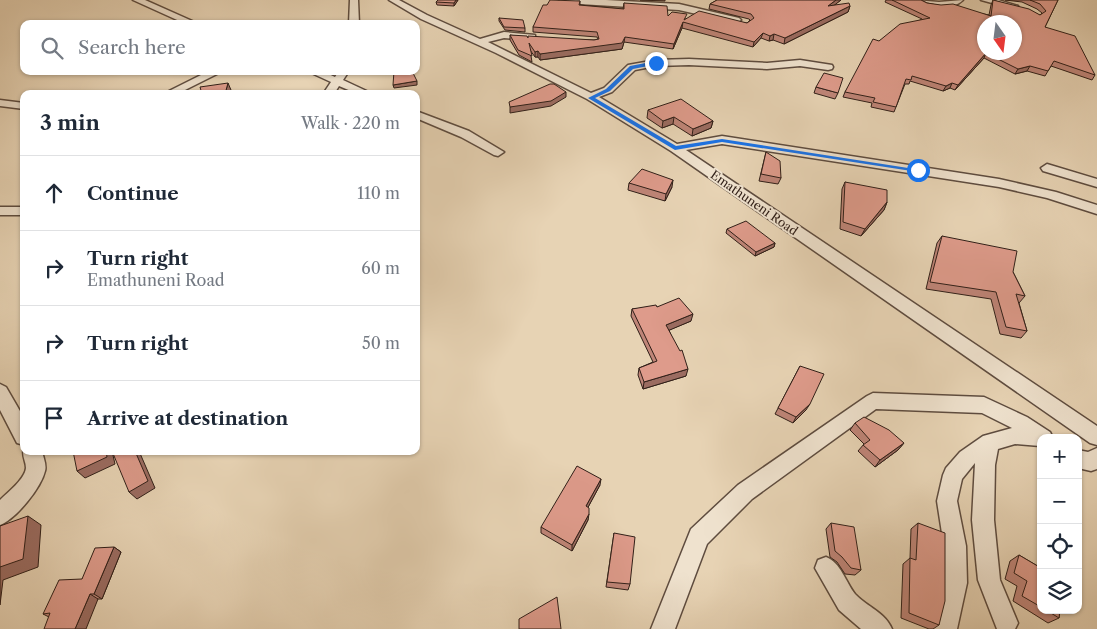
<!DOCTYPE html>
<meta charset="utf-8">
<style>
body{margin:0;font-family:"Libre Caslon Text",serif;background:#f2f2f3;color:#1f2937}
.controls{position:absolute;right:15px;bottom:15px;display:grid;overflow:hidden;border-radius:10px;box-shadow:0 1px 4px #0004}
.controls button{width:45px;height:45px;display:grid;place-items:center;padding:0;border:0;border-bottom:1px solid #e0e1e3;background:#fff;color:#1f2937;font:25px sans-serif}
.compass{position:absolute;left:977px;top:15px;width:45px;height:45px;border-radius:50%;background:#fff;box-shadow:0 1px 4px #0004;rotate:166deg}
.stop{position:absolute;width:15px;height:15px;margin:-11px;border:4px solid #1a73e8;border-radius:50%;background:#fff}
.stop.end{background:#1a73e8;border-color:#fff;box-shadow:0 1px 5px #0008}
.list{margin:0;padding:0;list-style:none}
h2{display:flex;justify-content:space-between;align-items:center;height:65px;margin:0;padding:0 20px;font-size:21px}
h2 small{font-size:16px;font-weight:400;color:#747a83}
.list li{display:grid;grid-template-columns:32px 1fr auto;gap:15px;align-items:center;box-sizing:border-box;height:75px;padding:0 20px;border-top:1px solid #e0e1e3}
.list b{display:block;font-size:19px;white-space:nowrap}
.list p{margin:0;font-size:16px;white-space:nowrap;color:#747a83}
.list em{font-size:16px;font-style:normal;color:#747a83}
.icon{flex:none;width:28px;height:28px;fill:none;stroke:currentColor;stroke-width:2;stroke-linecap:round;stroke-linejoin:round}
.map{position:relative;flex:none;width:1097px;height:629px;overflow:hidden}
.search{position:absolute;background:#fff;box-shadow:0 1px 4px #0004;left:20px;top:20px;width:400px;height:55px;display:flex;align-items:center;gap:12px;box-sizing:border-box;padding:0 18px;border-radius:10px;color:#747a83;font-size:19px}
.panel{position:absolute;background:#fff;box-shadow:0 1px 4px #0004;left:20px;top:90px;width:400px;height:365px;border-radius:10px}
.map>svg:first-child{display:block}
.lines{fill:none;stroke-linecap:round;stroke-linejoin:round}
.street-casing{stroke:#5e4c3f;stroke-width:3}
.street{fill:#efe2ce;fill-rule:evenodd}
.wall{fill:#bf8578;stroke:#301f18}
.shaded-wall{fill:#9b6c61;stroke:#301f18}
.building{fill:#de9b8b;stroke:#301f18;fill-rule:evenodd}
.route{fill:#1a73e8}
.labels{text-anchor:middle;stroke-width:4;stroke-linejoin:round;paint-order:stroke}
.street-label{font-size:12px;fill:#301f18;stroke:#efe2ce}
</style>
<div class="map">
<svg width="1097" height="629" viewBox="0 0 1097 629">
<rect width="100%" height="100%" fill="#e7d3b4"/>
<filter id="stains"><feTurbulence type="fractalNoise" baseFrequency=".004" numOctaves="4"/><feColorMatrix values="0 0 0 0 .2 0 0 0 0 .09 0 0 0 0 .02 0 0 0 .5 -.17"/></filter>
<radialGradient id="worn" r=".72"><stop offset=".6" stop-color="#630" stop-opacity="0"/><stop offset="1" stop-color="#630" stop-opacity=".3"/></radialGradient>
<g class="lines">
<defs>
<path id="street" d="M133 0H145L199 24H186Z
M350 0H358L359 24H349Z
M389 0H399L427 15 480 39 504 32 535 35V39L532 40 504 38 488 42 591 93 604 88 628 65 656 60 689 59 767 63 800 60 832 65 833 67 832 69 828 70 800 66 767 69 689 65 656 66 635 70 612 92 599 97 677 144 722 136 999 179 1056 192 1097 205V214L1047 198 999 187 722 144 686 150 1097 426V445L1090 443 671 151 587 99 496 53 421 19Z
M559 0H606L679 4 739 18 741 20 736 23 679 10 563 3Z
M914 0 939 2 963 0C952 11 926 10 914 0Z
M981 0H998L1018 6 1014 9Z
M209 71H223L177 94H163Z
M307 71H322L335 77 339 71H349L343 80 373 94H358L339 86 334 94H323L331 82Z
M0 100 24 103V109L0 106Z
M416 111 469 131 504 152 498 156 494 155 461 137 416 118Z
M1047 164 1097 179V187L1043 171 1041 168Z
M0 207H24V215H0Z
M0 384 6 387 24 418V445L17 443 0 410Z
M873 393 984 397 1027 417 1050 432 1053 438H1041L1040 446 1015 444 998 449 995 465 994 520 1000 580 1018 623 1015 629H997L978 580 972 520 975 463 962 479 957 501 966 546 967 583 957 629H933L945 583 944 546 937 501 943 475 946 468 960 452 983 436 1012 428 982 413 876 409 752 499 707 544 675 629H651L691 529 738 485 867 396Z
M24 448V451H42C43 457 47 465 45 471 41 488 16 519 0 525V500C8 492 25 479 26 468 26 461 21 455 24 448Z
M1097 448V469L1091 471 1078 468V450L1088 452Z
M826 557C841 563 845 581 855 594 867 607 885 612 892 629H861L839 610 815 568 818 560Z"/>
</defs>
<use href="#street" class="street-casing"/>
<use href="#street" class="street"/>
</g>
<path class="wall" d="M438 0H458L454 6 437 5 436 2Z
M640 0H665V1Z
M717 0H841L834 5 850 6 848 12 784 44 773 40 769 41 761 38 753 47 682 28 673 49 624 42 622 49 540 60 538 57H535L530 50 532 62 519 55 510 40V35L528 38 594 40 598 39 597 37 533 32V27L547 5 580 1V5L623 9 624 3 668 16 686 19 747 23 750 20 749 19 709 9 710 4Z
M886 0H921L927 3 989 15 991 5 993 0 1040 15 1042 13 1037 9 1022 2 1005 0H1058L1045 27 1095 75 1092 80 1051 66 1045 76 1027 71 1015 74 984 58 955 90 950 88 943 91 910 81 909 84H905L894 112 871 107 872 103 843 97 845 92 879 41 922 19 885 2Z
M499 18 525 28V32L505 30 499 21Z
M816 87 838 93 835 99 814 93Z
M648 110 713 121 711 128 692 136 673 124 662 128 647 118Z
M766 152 781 178 778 184 759 181Z
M845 182 887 202 884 210 861 236 840 229 842 189Z
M629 183 672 187 665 201 628 190Z
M727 229 775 243 774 247 755 256 726 233Z
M942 236 1013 272 1025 296 1019 303 1027 331 1021 338 1000 334 991 299 926 289 937 243Z
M657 307 691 321 669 330 686 376 643 389 638 375 639 368 653 362 631 316 632 309Z
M800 366 806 410 793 423 775 414Z
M855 423 904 443 898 450 875 467 858 451 864 444 850 430Z
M600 485 588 507V520L572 551 541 533V527Z
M831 523 861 570 855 575 845 574 837 562 830 557 826 529Z
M918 523 939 625 933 629H929L901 618 903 564 910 558 911 529Z
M614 533 630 584 628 590 606 587Z
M114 547 121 552 102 599H98L49 617 43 614 82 579Z
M1019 555 1041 568V610H1060L1059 618 1048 623 1013 601 1017 586 1005 579 1010 561Z"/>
<path class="shaded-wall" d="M456 0H458L454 6V3Z
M836 0H841L827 11 828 6Z
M850 6 848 12 784 44 785 38Z
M683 22 682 28 673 49 674 44Z
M763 33 761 38 753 47 754 42Z
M774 34 773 40 769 41 770 36Z
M625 37 624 42 622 49 540 60V54Z
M538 51V57H535V52Z
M986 53 984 58 955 90 958 85Z
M1030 66 1027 71 1015 74 1018 69Z
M417 81V85L394 88 393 85Z
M228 83 231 90 230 94H225Z
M952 83 950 88 943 91 946 86Z
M566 92V97L551 106 510 113V107Z
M674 117 673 124 662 128 663 121Z
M713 121 711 128 692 136 693 129Z
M673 180 672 187 665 201 666 194Z
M887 202 884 210 861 236 865 229Z
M775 243 774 247 755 256 756 252Z
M693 314 691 321 665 332 666 325Z
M688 369 686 376 643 389 644 382Z
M810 404 806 410 793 423 796 417Z
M904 443 898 450 875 467 880 460Z
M106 451H112L115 464 85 478 77 471Z
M135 451H139L155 488 137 499 129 492Z
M601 479 600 485 585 513 586 506Z
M589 514 588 520 572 551V545Z
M28 516 41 525 38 567 3 580 0 605V567Z
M114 547 121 552 102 599 94 594Z
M90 594 98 599 86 629H75Z"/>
<path class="building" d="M438 0H456L454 3 436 2Z
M550 0 580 1 579 5 624 9V3L667 6 668 16 672 12 687 14 684 20 699 11 747 23 754 18 751 14 710 4 717 0H836L828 6 849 3 850 6 785 38 774 34 770 36 763 33 754 42 683 22 674 44 625 37 622 43 540 54 538 51 535 52 529 43 532 56 518 50 510 35 527 36 528 38V36L594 40 599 39 597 32 533 27 543 5H547Z
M892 0H921L927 3 941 5 953 4 991 16 993 0 1029 9 1040 15 1046 11 1040 4 1030 0H1058L1045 27 1075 36 1095 75 1054 61 1048 71 1030 66 1018 69 986 53 958 85 952 83 946 86 912 76 911 80 906 79 896 107 873 102 875 98 845 92 873 39 879 41 900 24 930 18ZM984 22H1014V52H984Z
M499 18 523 20 525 28 504 27Z
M394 71H412L417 81 393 85Z
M824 73 843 78 838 93 816 87Z
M228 83 225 94H202L200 87Z
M550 84H554L566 92 551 101 510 107 509 102Z
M681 99 713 121 693 129 674 117 663 121 648 110Z
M766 152 780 161 781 178 761 174Z
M642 169 673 180 666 194 629 183Z
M845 182 887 190V202L865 229 843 222Z
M746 221 775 243 756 252 727 229Z
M942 236 1017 251 1013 272 1025 296 1016 294 1027 331 1006 327 996 292 930 282Z
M679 298 693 314 666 325 680 351 682 350 688 369 644 382 639 368 657 361 632 309 656 305 657 307Z
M800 366 824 374 810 404 796 417 778 408Z
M864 417 889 430 904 443 880 460 863 445 870 440 855 423Z
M73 451H106L107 457 77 471Z
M112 451H135L148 481 129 492Z
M577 466 601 479 586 506 589 508V514L572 545 541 527Z
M28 516 23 559 0 567V526Z
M831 523 854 527 861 570 851 568 842 557 835 551Z
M918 523 945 533V601L939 625 909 613 910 558 916 560Z
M614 533 635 537 630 584 607 582Z
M114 547 94 594H90L75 629H44L50 613 43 614 59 580 82 579 95 548Z
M1019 555 1041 568V607L1022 596 1027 581 1014 573Z
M557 597 561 629H519V619Z
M1046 610H1060L1059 618Z"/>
<path class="route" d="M656 61 658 64 633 69 610 91 595 98 676 146 722 139 921 170 918 172 722 142 675 150 588 98 606 89 630 66Z"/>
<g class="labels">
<g class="street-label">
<text transform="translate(754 203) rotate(35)" y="4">Emathuneni Road</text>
</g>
</g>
<rect width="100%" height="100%" filter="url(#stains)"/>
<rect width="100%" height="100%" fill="url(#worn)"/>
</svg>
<div class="controls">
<button>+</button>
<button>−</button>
<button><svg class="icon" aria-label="locate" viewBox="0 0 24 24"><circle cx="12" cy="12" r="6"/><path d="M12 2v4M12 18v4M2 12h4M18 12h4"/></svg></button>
<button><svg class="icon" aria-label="layers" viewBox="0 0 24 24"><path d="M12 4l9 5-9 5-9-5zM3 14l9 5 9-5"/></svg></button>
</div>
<svg class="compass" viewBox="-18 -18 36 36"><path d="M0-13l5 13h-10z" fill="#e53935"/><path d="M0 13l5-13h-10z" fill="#747a83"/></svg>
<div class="stop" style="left:918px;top:170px"></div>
<div class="stop end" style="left:656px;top:63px"></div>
<div class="search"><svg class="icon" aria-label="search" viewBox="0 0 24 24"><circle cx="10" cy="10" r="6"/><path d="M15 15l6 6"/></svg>Search here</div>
<section class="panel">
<h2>3 min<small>Walk · 220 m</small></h2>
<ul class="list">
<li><svg class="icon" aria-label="ahead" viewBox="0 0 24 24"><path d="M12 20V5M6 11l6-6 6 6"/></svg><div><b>Continue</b></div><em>110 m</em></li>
<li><svg class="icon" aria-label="right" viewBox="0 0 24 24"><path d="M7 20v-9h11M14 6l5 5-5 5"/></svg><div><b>Turn right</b><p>Emathuneni Road</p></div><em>60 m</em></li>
<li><svg class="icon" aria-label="right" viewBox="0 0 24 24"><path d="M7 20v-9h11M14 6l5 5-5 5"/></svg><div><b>Turn right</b></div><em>50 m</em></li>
<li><svg class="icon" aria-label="arrive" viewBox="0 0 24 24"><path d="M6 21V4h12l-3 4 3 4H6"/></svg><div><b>Arrive at destination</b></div></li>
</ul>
</section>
</div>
